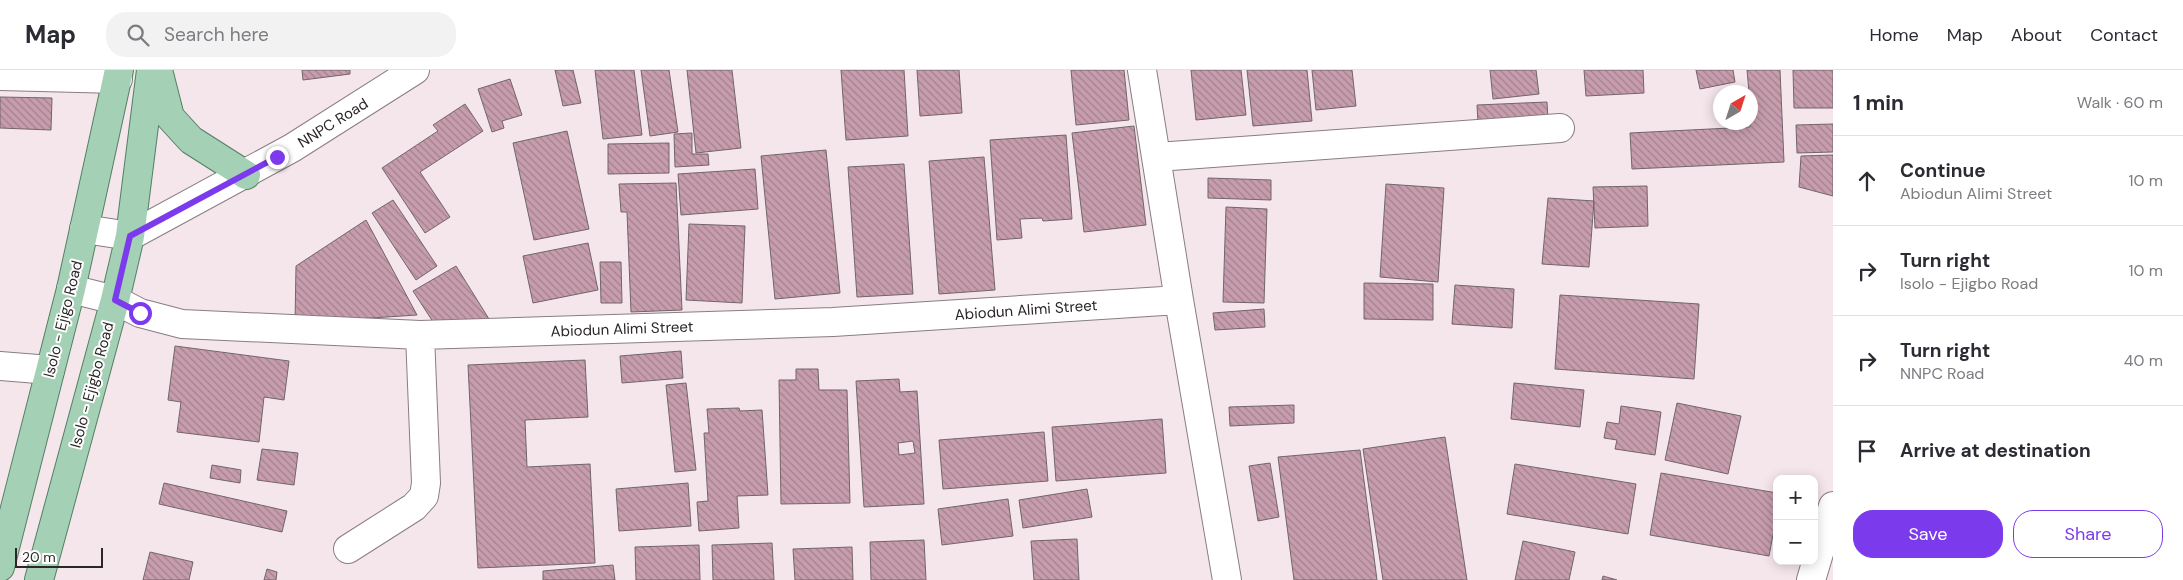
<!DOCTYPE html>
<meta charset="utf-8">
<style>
body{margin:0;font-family:"DM Sans",sans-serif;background:#f2f2f3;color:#2b2b33}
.controls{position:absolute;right:15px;bottom:15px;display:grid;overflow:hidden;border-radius:10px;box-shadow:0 2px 12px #0003}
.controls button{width:45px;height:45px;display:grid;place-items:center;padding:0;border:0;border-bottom:1px solid #e1e1e2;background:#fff;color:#2b2b33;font:25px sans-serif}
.compass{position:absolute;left:1713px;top:15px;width:45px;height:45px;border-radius:50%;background:#fff;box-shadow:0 2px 12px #0003;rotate:39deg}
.scale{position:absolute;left:15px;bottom:12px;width:88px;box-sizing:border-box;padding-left:5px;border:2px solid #2b2628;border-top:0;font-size:14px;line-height:18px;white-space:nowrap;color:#2b2628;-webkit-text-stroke:4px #fff;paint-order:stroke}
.stop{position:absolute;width:15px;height:15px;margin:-11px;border:4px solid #7c3aed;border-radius:50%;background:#fff}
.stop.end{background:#7c3aed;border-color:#fff;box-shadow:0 1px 5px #0008}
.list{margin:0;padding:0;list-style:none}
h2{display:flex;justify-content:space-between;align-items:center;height:65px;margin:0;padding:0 20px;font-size:21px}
h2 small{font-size:16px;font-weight:400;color:#7c7c81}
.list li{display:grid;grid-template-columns:32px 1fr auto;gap:15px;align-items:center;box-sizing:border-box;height:90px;padding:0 20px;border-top:1px solid #e1e1e2}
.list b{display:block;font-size:19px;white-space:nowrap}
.list p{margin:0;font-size:16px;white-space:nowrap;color:#7c7c81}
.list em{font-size:16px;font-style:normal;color:#7c7c81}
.actions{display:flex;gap:10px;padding:15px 20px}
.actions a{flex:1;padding:11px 0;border:1px solid #7c3aed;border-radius:20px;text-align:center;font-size:18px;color:#7c3aed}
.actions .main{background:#7c3aed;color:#fff}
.icon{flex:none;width:28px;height:28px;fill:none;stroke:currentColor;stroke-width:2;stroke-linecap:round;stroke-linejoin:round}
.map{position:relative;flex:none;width:1833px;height:510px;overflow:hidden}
header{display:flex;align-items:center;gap:30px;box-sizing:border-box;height:70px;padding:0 25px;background:#fff;border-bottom:1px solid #e1e1e2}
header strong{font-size:24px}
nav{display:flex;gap:28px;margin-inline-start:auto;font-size:18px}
.search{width:350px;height:45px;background:#f2f2f3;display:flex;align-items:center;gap:12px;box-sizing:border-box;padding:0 18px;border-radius:20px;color:#7c7c81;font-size:19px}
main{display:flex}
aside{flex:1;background:#fff}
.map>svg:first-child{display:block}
.building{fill:url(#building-back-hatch);stroke:#71656a;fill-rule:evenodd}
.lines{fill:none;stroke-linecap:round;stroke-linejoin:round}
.minor-casing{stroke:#897d82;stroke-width:30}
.major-casing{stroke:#538064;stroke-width:30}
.minor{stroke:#fff;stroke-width:28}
.major{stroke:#a4d0b5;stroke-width:28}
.route{stroke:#7c3aed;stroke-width:6}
.labels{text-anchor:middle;stroke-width:4;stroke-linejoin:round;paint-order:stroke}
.street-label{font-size:15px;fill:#2b2628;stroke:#fff}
</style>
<header>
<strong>Map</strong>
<div class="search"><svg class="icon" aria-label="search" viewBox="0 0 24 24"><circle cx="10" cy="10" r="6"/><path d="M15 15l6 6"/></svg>Search here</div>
<nav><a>Home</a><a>Map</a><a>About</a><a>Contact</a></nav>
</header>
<main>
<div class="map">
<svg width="1833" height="510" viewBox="0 0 1833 510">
<defs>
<pattern id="building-back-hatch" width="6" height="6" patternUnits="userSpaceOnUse" patternTransform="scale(1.25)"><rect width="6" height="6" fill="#c79dae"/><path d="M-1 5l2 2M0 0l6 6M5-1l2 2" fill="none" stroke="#a2808e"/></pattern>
</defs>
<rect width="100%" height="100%" fill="#f5e6ec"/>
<path class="building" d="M302 0H350V4L303 10Z
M555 0H573L581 33 563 36Z
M595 0H634L642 65 603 69Z
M641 0H669L678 62 650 66Z
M687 0H732L741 78 696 83Z
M841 0H904L908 66 846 70Z
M917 0H959L962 43 920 46Z
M1071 0H1124L1129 50 1076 55Z
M1191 0H1241L1246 45 1196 50Z
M1247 0H1307L1312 51 1253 56Z
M1312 0H1352L1356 36 1316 40Z
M1490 0H1536L1539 24 1493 29Z
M1584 0H1643L1644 23 1586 26Z
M1696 0H1733L1735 12 1700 19Z
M1747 0H1780L1784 92 1632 99 1630 63 1750 57V22H1749Z
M1793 0H1833V38H1794Z
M510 9 522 45 502 51 504 58 492 62 478 19Z
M0 27 52 28 51 60 0 58Z
M1547 32 1548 50 1478 53 1477 35Z
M465 34 483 61 420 102 450 147 425 163 382 98 438 61 433 55Z
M1833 54V82L1797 83 1796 55Z
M1134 56 1146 155 1084 162 1072 63Z
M567 61 589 159 534 170 513 73Z
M692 63V84H708L709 95 675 97 674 64Z
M1066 65 1072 149 1043 151 1042 148 1020 149 1022 168 997 170 990 70Z
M669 73V103L608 104V74Z
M826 80 840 223 775 229 761 86Z
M1833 85V126L1799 117 1801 86Z
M984 87 995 220 939 224 929 91Z
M904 94 913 224 857 227 848 97Z
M755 99 758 139 681 145 678 104Z
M1208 108 1271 110V130L1208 128Z
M676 113 682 240 631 242 627 142H621L619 114Z
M1386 114 1444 118 1438 212 1380 207Z
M1647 116 1648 156 1595 158 1593 117Z
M1548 128 1594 131 1589 197 1542 194Z
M393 130 437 196 416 210 372 143Z
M1226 137 1267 139 1264 233 1223 232Z
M366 150 417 245 295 253 296 196Z
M689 154 745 156 742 233 686 230Z
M588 173 598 220 533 233 523 186Z
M600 192H621L622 233H601Z
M456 196 494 257 439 261 413 221Z
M1364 213 1433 214V250L1364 249Z
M1455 215 1514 219 1512 258 1452 254Z
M1560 225 1699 234 1694 309 1555 299Z
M1264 239 1265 257 1215 260 1213 243Z
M175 276 289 291 284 330 264 327 259 372 177 362 181 332 168 330Z
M681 281 683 308 622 313 620 286Z
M585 290 588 347 525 350 527 397 590 394 595 493 478 498 468 295Z
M796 299H818L819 320H847L850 433 781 434 779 310H796Z
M899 309 900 322 917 321 924 434 864 437 856 311ZM913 371 915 383 899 385 898 373Z
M686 313 696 400 675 402 666 315Z
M1514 313 1584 320 1580 357 1511 349Z
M1677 333 1741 346 1728 404 1665 390Z
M1294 335V353L1230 356 1229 337Z
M1621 336 1661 342 1655 385 1615 379 1617 370 1604 368 1607 352 1619 354Z
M739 338 740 341 762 340 768 425 737 426 739 458 699 461 697 432 708 431 704 363H709L707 339Z
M1162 349 1166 403 1056 411 1052 357Z
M1044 362 1048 411 943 419 939 370Z
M1445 367 1467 510H1383L1363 379Z
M262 379 298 383 294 415 257 410Z
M1360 380 1377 510H1294L1278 387Z
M1270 393 1279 447 1258 451 1249 396Z
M1515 394 1636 414 1628 464 1507 444Z
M212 395 241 400 240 413 210 408Z
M1661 403 1777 423V444L1769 486 1650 465Z
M164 413 287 441 282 462 159 434Z
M688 413 691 456 619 461 616 419Z
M1087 419 1092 447 1023 458 1019 430Z
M1008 429 1013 466 942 475 938 439Z
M1077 469 1079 510H1034L1031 471Z
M924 470 926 510H871L870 472Z
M1523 471 1575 482 1569 510H1515Z
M772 473 774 510H713L712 475Z
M699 475 700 510H636L635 477Z
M852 477 853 510H795L793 479Z
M150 482 193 492 189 510H143Z
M613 495 615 510H543V501Z
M267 499 277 502 276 510H264Z
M1603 506 1617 510H1602Z"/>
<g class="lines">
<defs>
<path id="minor" d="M1142 0 1179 230 1227 510
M0 6 118 9
M1157 87 1560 58
M84 159 130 166 292 78 415 0
M71 219 115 230 140 243 182 254 420 265 833 252 1179 230
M0 296 50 300
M348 479 414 437 424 426 426 413 420 265
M1811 510 1833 436"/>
<path id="major" d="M158 0 170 47 191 70 246 105
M0 497 71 219 119 0
M39 510 115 230 130 166 151 0"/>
</defs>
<use href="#minor" class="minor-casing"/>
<use href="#major" class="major-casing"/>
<use href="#minor" class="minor"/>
<use href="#major" class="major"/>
</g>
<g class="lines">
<path class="route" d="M140 243 115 230 130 166 277 87"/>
</g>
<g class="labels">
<g class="street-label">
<text transform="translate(333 53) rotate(-32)" y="5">NNPC Road</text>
<text transform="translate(1026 240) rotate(-4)" y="5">Abiodun Alimi Street</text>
<text transform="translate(63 249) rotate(-76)" y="5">Isolo - Ejigo Road</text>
<text transform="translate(622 259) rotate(-2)" y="5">Abiodun Alimi Street</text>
<text transform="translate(92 315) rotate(-75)" y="5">Isolo - Ejigbo Road</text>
</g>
</g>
</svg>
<div class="controls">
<button>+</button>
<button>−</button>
</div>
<svg class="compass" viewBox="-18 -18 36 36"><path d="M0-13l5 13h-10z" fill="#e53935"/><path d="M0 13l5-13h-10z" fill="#7c7c81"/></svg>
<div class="scale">20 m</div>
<div class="stop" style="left:140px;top:243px"></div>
<div class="stop end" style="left:277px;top:87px"></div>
</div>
<aside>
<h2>1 min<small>Walk · 60 m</small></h2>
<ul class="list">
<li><svg class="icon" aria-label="ahead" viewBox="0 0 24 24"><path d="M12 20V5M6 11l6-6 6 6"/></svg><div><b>Continue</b><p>Abiodun Alimi Street</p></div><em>10 m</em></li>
<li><svg class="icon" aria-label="right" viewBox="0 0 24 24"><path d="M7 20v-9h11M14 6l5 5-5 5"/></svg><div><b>Turn right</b><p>Isolo - Ejigbo Road</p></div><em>10 m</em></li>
<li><svg class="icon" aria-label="right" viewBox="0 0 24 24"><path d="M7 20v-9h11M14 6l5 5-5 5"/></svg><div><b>Turn right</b><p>NNPC Road</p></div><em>40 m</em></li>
<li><svg class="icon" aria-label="arrive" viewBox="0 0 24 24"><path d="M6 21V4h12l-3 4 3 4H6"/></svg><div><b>Arrive at destination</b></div></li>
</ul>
<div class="actions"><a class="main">Save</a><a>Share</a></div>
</aside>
</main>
